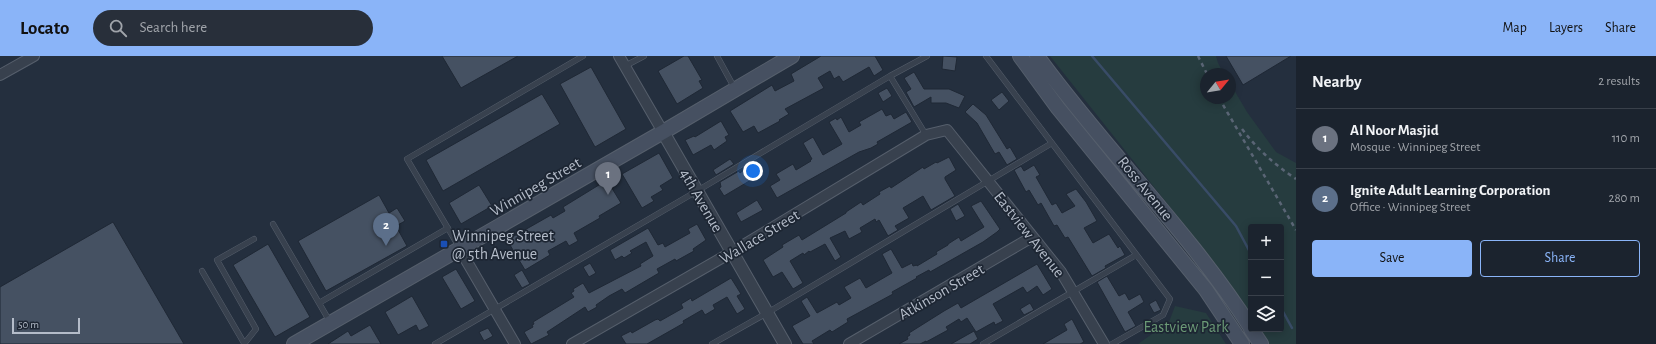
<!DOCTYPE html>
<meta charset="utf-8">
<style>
body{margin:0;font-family:"Alegreya Sans",sans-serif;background:#282f3a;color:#f1f3f6}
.controls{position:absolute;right:12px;bottom:12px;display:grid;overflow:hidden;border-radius:4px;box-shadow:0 2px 10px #0003}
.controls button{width:36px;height:36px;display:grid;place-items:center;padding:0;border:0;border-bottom:1px solid #39404a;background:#1b232e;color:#f1f3f6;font:20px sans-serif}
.compass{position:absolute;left:1200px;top:12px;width:36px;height:36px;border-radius:50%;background:#1b232e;box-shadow:0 2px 10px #0003;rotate:60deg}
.scale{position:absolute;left:12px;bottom:10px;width:68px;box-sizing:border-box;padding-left:4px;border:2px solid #b4bcc9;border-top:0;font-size:11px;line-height:14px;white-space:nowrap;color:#b4bcc9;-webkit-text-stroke:3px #1d2633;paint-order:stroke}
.you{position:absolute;left:753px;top:115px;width:14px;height:14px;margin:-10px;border:3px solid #fff;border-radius:50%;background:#1a73e8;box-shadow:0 0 0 6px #1a73e833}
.badge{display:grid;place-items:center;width:26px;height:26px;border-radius:50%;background:#8ab4f8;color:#fff;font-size:13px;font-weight:700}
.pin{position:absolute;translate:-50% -33px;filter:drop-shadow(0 1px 2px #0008)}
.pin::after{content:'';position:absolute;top:21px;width:14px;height:12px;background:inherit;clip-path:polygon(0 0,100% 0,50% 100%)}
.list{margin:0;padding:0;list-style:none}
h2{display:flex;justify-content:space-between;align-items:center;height:52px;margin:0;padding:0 16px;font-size:17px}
h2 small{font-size:13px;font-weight:400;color:#a0a4aa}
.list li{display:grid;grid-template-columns:26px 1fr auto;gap:12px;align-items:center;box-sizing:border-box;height:60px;padding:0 16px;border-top:1px solid #39404a}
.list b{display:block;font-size:15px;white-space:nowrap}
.list p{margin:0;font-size:13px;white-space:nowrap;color:#a0a4aa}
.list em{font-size:13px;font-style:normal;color:#a0a4aa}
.actions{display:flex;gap:8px;padding:12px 16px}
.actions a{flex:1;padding:9px 0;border:1px solid #8ab4f8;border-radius:4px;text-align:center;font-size:14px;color:#8ab4f8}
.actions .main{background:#8ab4f8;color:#111}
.icon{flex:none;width:22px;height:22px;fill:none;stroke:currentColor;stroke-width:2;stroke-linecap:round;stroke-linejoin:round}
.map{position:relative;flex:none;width:1296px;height:288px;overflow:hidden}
header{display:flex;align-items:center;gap:24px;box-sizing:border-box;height:56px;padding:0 20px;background:#8ab4f8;color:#111}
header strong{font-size:19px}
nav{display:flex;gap:22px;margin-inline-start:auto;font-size:14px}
.search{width:280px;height:36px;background:#282f3a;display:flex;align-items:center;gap:10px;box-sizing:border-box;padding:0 14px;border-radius:22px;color:#a0a4aa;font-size:15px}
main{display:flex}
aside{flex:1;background:#1b232e}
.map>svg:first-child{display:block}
.green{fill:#263c3f}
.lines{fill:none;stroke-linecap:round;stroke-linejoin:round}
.stream{stroke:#394c67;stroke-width:2.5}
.building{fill:#455162;stroke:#1f2835}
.service-casing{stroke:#565f6c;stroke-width:6}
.minor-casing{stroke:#565f6c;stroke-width:12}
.tertiary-casing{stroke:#565f6c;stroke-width:14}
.secondary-casing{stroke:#565f6c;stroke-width:16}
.service{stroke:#38414e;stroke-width:5}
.minor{stroke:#38414e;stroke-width:10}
.tertiary{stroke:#38414e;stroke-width:12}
.secondary{stroke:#465061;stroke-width:14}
.rail{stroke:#5a6575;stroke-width:2.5;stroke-dasharray:4 4;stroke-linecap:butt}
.transit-dot{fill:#1a4fb4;stroke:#1d2633;stroke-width:1.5}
.labels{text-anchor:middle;stroke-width:3.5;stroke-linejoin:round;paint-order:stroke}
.street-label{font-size:16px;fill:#b4bcc9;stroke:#1d2633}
.poi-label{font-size:16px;fill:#b4bcc9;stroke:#1d2633;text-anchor:start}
.park-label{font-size:16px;fill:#6b9a76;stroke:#1d2633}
</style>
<header>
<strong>Locato</strong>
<div class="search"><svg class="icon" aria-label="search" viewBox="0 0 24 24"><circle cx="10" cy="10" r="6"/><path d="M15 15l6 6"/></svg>Search here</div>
<nav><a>Map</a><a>Layers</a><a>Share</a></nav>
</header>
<main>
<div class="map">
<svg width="1296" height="288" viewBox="0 0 1296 288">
<rect width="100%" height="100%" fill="#242f3e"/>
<path class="green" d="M1050 0H1216L1218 7 1224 18H1206V42H1230V27L1247 56 1276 96 1296 107V288H1269L1260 273H1281V171H1251V260L1193 180Z
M1175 250 1206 257 1226 288H1138L1169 266Z"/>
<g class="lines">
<path class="stream" d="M1092 0 1236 170 1251 198
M1281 252 1292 272"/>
</g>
<path class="building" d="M442 0H518L461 32Z
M684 0H688L702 24 699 25 703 32 677 48 658 15Z
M821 0H875L883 14 874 20 869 11 843 26 839 20 834 23 830 15 818 22 824 32 785 53 789 58 779 64 780 65 758 77 754 70 743 76 730 55 772 29 775 35 794 25 791 18Z
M943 0 957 1 955 15 942 13Z
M1226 0H1291L1243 29Z
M591 11 626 73 595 91 560 28Z
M914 16 924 33H949L965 40 959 52 946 47H931V41L914 51 906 36 911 33 904 22Z
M887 32 892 40 883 46 878 37Z
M1002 36 1009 45 999 54 991 44Z
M542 38 560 68 443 135 426 104Z
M973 48 986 59 1007 93 1010 91 1017 103 1007 109 999 96 995 98 977 67 965 56Z
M882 53 886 60 891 58 894 63 906 56 912 66 877 86 878 88 871 92 859 96 777 142 770 130 780 124 776 118 793 108 796 114 811 105 810 104 812 103 803 87 813 81 823 99 842 88 829 66 836 62 837 64 841 61 849 76 861 69 859 66Z
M721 65 729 79 725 81 727 85 714 94 711 89 693 99 685 84 694 80 695 81Z
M659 97 673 122 660 130 663 134 651 141 654 145 642 152 622 118Z
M949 101 956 114 945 121V123L955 140 931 154 923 140 903 152 909 162 895 170 898 174 888 180 879 164 876 166 875 163 860 172 862 176 849 183 845 175 830 182 841 201 835 205 825 188 810 196 809 195 804 199 803 197 790 205 803 227 793 233 782 216 773 221 763 204 783 191 782 189 799 179 802 184 846 157V156L861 146 863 149 880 138 879 136 890 130 891 132 923 111 924 113 936 106 937 107Z
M730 103 734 108 716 119 713 114Z
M1034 109 1040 119 1036 121 1052 149 1056 147 1062 157 1075 150 1066 138 1076 133 1086 146 1097 165 1084 172 1093 187 1109 178 1118 192 1120 190 1125 199 1105 210 1106 212 1092 220 1068 181 1065 182 1057 169 1054 170 1041 147 1038 149 1029 134 1026 136 1014 114 1021 110 1024 115Z
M745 113 751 124 724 140 719 132 721 131 720 126 739 115 740 117Z
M607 124 621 147 599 160 600 162 574 177 578 185 569 190 566 185 548 195 550 199 525 214 507 184 551 159 553 162 565 155 563 151Z
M479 129 492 150 461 168 449 147Z
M379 139 389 157 397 152 405 165 396 170 407 190 326 235 298 185Z
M757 144 763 154 741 166 736 157Z
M981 145 1000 173 997 176 983 186 930 216 929 214 916 221 917 222 892 236 893 238 847 263 848 266 832 276 830 274 812 285 814 288H803L792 270 810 260 801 245 807 241 817 257 837 246 839 249 851 242 844 231 860 222 866 232 892 217 882 198 891 193 902 212 912 207 913 210 917 209V210L937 198 936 196 948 189V188L959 181 961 185 984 171 971 150Z
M958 148 965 160 956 165 950 153Z
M113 166 184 288H0V231Z
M697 168 706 184 693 193 694 195 676 205 675 203 657 213 659 217 625 237 622 233 609 240 596 249 597 251 588 256 585 251 547 276 549 279 531 288 524 276 533 271 532 269 534 268 533 266 574 241 571 237 574 235 573 233 583 227 589 237 641 210 640 208 653 200 646 186 630 195 632 197 624 202 622 200 615 204 610 194 648 172 658 189 663 187 665 191 690 177 688 173Z
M268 188 310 261 275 281 233 209Z
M590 207 596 217 589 221 583 211Z
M1037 208 1052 233 1043 239 1037 230 1027 237 1023 231 993 248 1003 265 995 269 994 266 976 276 967 262 961 266 959 263 946 271 948 274 926 286V285L920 288H899L908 283 907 281 910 279 909 277 944 255 958 247 961 252Z
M456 213 475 245 461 253 442 221Z
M522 214 530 228 522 232 514 219Z
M1107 220 1119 240 1125 237 1129 244 1140 238 1144 246 1128 256 1136 270 1125 276 1097 226Z
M731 222 741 238 737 240 745 253 737 258 727 241 713 249 715 253 705 259 702 254 683 265 684 267 647 288H626L621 280 631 275 632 277 655 264 658 263 660 265 683 252 681 248 691 242 692 245Z
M412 240 429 270 419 275 416 269 398 279 385 256Z
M1156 244 1161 254 1154 257 1149 248Z
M1030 247 1034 254 1024 259 1020 253Z
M1072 263 1084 286 1080 288H1043L1067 274 1064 268Z
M370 269 381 288H328L348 275 351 280Z
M488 272 493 280 484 285 479 276Z
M974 275 978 283 970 288H951Z"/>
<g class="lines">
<defs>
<path id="service" d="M717 0 735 33
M986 0 1170 243 1163 259 1112 288
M625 10 644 0
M890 20 926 79
M273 168 319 247
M459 191 407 103 583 0
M202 215 244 287
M330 266 319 247 448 172
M244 288 256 273 217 204 254 183
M435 288 697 135 890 20 927 0
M712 288 767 257 1052 87
M983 288 1136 199"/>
<path id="minor" d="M619 0 663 76
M0 19 34 0
M459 192 515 288
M572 288 732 196 926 79 947 74 1061 216 1104 288
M849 288 1032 181"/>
<path id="tertiary" d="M663 76 785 288"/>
<path id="secondary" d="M1020 0 1058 52 1206 234 1242 288
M1037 0C1105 94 1189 175 1251 272
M1251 273 1261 288
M294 288 663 76 792 0"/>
</defs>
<use href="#service" class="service-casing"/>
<use href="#minor" class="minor-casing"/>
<use href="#tertiary" class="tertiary-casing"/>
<use href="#secondary" class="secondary-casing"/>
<use href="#service" class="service"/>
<use href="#minor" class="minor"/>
<use href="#tertiary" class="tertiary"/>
<use href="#secondary" class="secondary"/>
<path class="rail" d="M1198 0 1207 18
M1219 42 1296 174
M1242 73C1257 93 1275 109 1296 123"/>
</g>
<rect class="transit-dot" x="440" y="184" width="8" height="8" rx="2"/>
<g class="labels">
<g class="street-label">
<text transform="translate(535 130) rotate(-30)" y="6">Winnipeg Street</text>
<text transform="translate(1146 132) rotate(51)" y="6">Ross Avenue</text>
<text transform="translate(702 144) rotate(60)" y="6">4th Avenue</text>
<text transform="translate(1030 178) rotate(52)" y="6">Eastview Avenue</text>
<text transform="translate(759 180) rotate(-31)" y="6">Wallace Street</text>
<text transform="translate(941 235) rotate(-30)" y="6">Atkinson Street</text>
</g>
<g class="poi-label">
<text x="452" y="185">Winnipeg Street<tspan x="452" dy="18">@ 5th Avenue</tspan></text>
</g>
<g class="park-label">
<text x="1186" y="276">Eastview Park</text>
</g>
</g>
</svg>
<div class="controls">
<button>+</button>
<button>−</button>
<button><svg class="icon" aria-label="layers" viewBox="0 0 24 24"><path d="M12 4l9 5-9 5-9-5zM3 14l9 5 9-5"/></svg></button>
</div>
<svg class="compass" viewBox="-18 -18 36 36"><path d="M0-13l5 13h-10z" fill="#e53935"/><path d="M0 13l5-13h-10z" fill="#a0a4aa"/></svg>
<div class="scale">50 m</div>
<div class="you"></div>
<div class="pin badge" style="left:608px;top:139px;background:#6b7280">1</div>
<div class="pin badge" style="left:386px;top:190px;background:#5c6f8a">2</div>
</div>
<aside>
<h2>Nearby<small>2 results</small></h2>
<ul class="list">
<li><span class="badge" style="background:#6b7280">1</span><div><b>Al Noor Masjid</b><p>Mosque · Winnipeg Street</p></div><em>110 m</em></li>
<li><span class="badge" style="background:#5c6f8a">2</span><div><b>Ignite Adult Learning Corporation</b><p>Office · Winnipeg Street</p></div><em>280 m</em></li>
</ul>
<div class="actions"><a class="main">Save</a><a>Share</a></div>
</aside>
</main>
